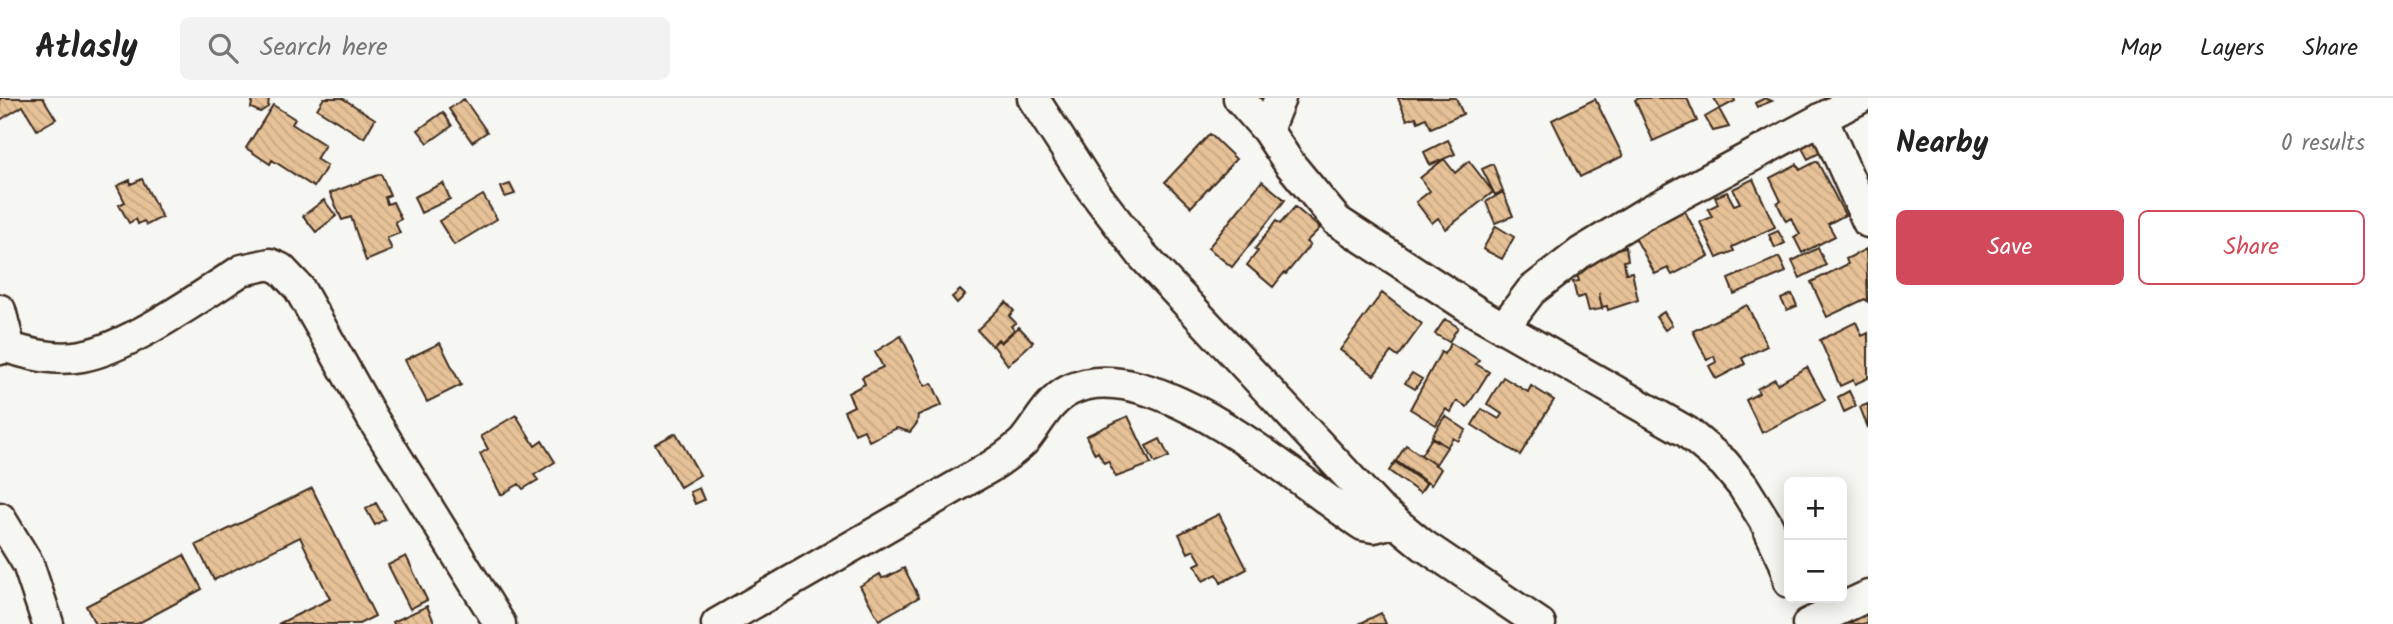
<!DOCTYPE html>
<meta charset="utf-8">
<style>
body{margin:0;font-family:Kalam,sans-serif;background:#f2f2f2;color:#222}
.controls{position:absolute;right:21px;bottom:21px;display:grid;overflow:hidden;border-radius:10px;box-shadow:0 4px 18px #0003}
.controls button{width:63px;height:63px;display:grid;place-items:center;padding:0;border:0;border-bottom:2px solid #e0e0e0;background:#fff;color:#222;font:35px sans-serif}
.list{margin:0;padding:0;list-style:none}
h2{display:flex;justify-content:space-between;align-items:center;height:91px;margin:0;padding:0 28px;font-size:30px}
h2 small{font-size:23px;font-weight:400;color:#767676}
.actions{display:flex;gap:14px;padding:21px 28px}
.actions a{flex:1;padding:16px 0;border:2px solid #d1495b;border-radius:10px;text-align:center;font-size:24px;color:#d1495b}
.actions .main{background:#d1495b;color:#fff}
.icon{flex:none;width:38px;height:38px;fill:none;stroke:currentColor;stroke-width:2;stroke-linecap:round;stroke-linejoin:round}
.map{position:relative;flex:none;width:1868px;height:526px;overflow:hidden}
header{display:flex;align-items:center;gap:42px;box-sizing:border-box;height:98px;padding:0 35px;background:#fff;border-bottom:2px solid #e0e0e0}
header strong{font-size:33px}
nav{display:flex;gap:38px;margin-inline-start:auto;font-size:24px}
.search{width:490px;height:63px;background:#f2f2f2;display:flex;align-items:center;gap:18px;box-sizing:border-box;padding:0 24px;border-radius:10px;color:#767676;font-size:26px}
main{display:flex}
aside{flex:1;background:#fff}
.map>svg:first-child{display:block}
.building{fill:url(#building-back-hatch);stroke:#3b2a1e;stroke-width:2}
.lines{fill:none;stroke-linecap:round;stroke-linejoin:round}
.minor-casing{stroke:#3b2a1e;stroke-width:35}
.minor{stroke:#f6f6f2;stroke-width:30}
</style>
<header>
<strong>Atlasly</strong>
<div class="search"><svg class="icon" aria-label="search" viewBox="0 0 24 24"><circle cx="10" cy="10" r="6"/><path d="M15 15l6 6"/></svg>Search here</div>
<nav><a>Map</a><a>Layers</a><a>Share</a></nav>
</header>
<main>
<div class="map">
<svg width="1868" height="526" viewBox="0 0 1868 526">
<defs>
<pattern id="building-back-hatch" width="6" height="6" patternUnits="userSpaceOnUse" patternTransform="scale(1.75)"><rect width="6" height="6" fill="#e7c298"/><path d="M-1 5l2 2M0 0l6 6M5-1l2 2" fill="none" stroke="#c7a783"/></pattern>
</defs>
<rect width="100%" height="100%" fill="#f6f6f2"/>
<filter id="ink" filterUnits="userSpaceOnUse"><feTurbulence type="fractalNoise" baseFrequency=".0143" numOctaves="2"/><feDisplacementMap in="SourceGraphic" scale="14" xChannelSelector="R" yChannelSelector="G"/><feConvolveMatrix kernelMatrix="1 2 1 2 8 2 1 2 1" color-interpolation-filters="sRGB"/></filter>
<g filter="url(#ink)">
<path class="building" d="M0 0H43L56 21 37 32 23 8 0 22Z
M253 0H269L268 9 260 14 251 10Z
M324 0H342L375 21 364 40 317 11Z
M1398 0H1456L1463 16 1431 30 1426 20 1418 24 1416 19 1407 22Z
M1639 0H1687L1697 23 1653 43 1635 2Z
M1714 0H1734L1735 3 1720 11Z
M1765 0 1772 3 1757 9 1755 5Z
M464 1 487 34 472 44 449 11Z
M1595 1 1623 58 1580 79 1552 22Z
M273 7 295 21 292 26 325 47 316 61 327 68 314 89 272 62 270 66 246 50Z
M1719 11 1729 29 1713 33 1705 19Z
M443 14 452 28 428 45 418 32Z
M1814 33 1825 52 1808 61 1797 41Z
M1210 36 1236 61 1191 109 1165 84Z
M1448 42 1455 56 1430 67 1424 54Z
M1444 61 1455 75 1469 63 1493 94 1446 131 1438 120 1432 125 1416 104 1430 93 1420 80Z
M1817 63 1845 117 1828 126 1835 138 1802 155 1794 139 1800 136 1791 120 1786 123 1777 105 1781 103 1770 80 1797 66 1800 72Z
M1493 66 1503 93 1495 97 1482 71Z
M381 76 390 97 385 99 387 106 393 104 401 121 395 124 400 135 387 140 392 152 366 163 351 119 342 122 330 95Z
M142 81 162 119 147 127 144 123 138 126 136 121 129 125 119 107 125 104 117 88 130 82 131 86Z
M1753 81 1775 129 1732 149 1734 153 1717 160 1700 124 1712 119 1708 111 1718 106 1715 99 1727 94 1734 107 1740 105 1733 91Z
M1262 83 1285 102 1232 169 1208 150Z
M443 85 450 101 421 115 414 99Z
M510 86 515 96 505 99 501 89Z
M1503 94 1513 118 1495 125 1486 104Z
M483 97 497 121 454 147 439 123Z
M324 102 336 118 316 134 303 118Z
M1295 109 1320 130 1306 144 1310 147 1286 176 1284 175 1273 189 1247 167 1258 153 1255 151 1276 123 1280 126Z
M1683 110 1709 158 1672 177 1668 170 1655 176 1633 136Z
M1496 128 1514 139 1502 161 1483 151Z
M1778 133 1785 145 1775 150 1769 137Z
M1626 149 1628 162 1624 163 1626 175 1632 174 1638 202 1608 212 1607 208 1602 209 1599 195 1602 211 1589 213 1585 198 1577 200 1573 184 1579 183 1576 172 1587 169 1585 157Z
M1818 150 1826 167 1800 180 1792 163Z
M1866 151 1868 204 1865 201 1827 219 1811 184 1848 166 1846 161Z
M1779 159 1786 174 1734 196 1728 181Z
M960 192 965 197 957 205 952 199Z
M1382 195 1422 226 1398 259 1391 254 1374 277 1340 252Z
M1792 196 1797 208 1787 212 1781 201Z
M1006 204 1014 213 1009 218 1016 225 1011 228 1014 232 1001 244 998 241 992 248 977 232Z
M1747 207 1767 248 1742 260 1745 266 1716 281 1709 268 1716 264 1714 258 1707 262 1693 233Z
M1664 214 1672 227 1665 232 1656 219Z
M1445 221 1458 229 1449 244 1435 236Z
M1856 224 1862 238 1868 235V280L1855 286 1853 282 1840 288 1820 242Z
M1019 229 1033 244 1008 267 993 247 998 242 1001 245Z
M901 238 925 288 932 285 942 307 918 317 917 325 910 334 897 330 869 343 864 332 855 336 844 313 854 308 848 295 865 286 862 279 883 269 875 254Z
M440 245 461 287 427 304 405 262Z
M1451 245 1479 262 1476 266 1489 274 1467 309 1457 303 1451 314 1446 311 1436 327 1410 311 1441 254 1444 256Z
M1807 269 1825 302 1762 335 1746 302 1759 295 1757 291 1775 281 1777 286Z
M1412 275 1422 281 1415 291 1405 285Z
M1503 279 1528 294 1531 288 1554 302 1520 357 1472 327 1482 311 1499 321 1502 316 1487 306Z
M1849 293 1856 308 1844 314 1838 299Z
M1868 306V330L1860 309Z
M516 317 535 348 542 343 555 364 534 377 538 382 523 391 519 386 501 397 480 356 488 351 481 338Z
M1128 318 1151 366 1116 379 1108 363 1104 365 1098 354 1095 356 1086 338Z
M1445 318 1466 332 1458 343 1453 340 1447 349 1432 338Z
M676 335 700 377 680 389 655 346Z
M1432 340 1447 349 1436 366 1421 357Z
M1160 341 1169 359 1155 365 1146 348Z
M1406 347 1441 371 1431 387 1396 363Z
M1395 364 1426 386 1420 395 1389 373Z
M312 390 375 518 359 526H278L330 501 300 439 214 482 196 447Z
M699 390 704 402 695 406 690 394Z
M376 405 385 421 375 427 366 411Z
M1219 416 1247 471 1221 485 1217 476 1203 483 1195 467 1201 464 1194 452 1188 455 1179 436Z
M184 457 202 491 137 526H95L86 508Z
M406 458 427 502 410 511 388 467Z
M904 470 919 499 879 522 860 488 880 476 882 480 887 479Z
M427 508 435 526H394L393 524Z
M1866 512 1868 526H1834Z
M1381 515 1386 526H1359Z"/>
<g class="lines">
<defs>
<path id="minor" d="M1033 0 1092 91 1143 158 1378 410 1423 447 1540 526
M1239 0 1267 32 1289 65 1337 123 1478 215 1687 334 1724 365 1743 388 1766 425 1785 465 1789 484
M1822 20 1868 124
M1267 32 1280 0
M0 212 7 239 0 251
M1503 230 1531 193 1580 155 1644 116 1860 0
M3 248C28 256 55 263 82 258 130 249 200 199 242 172L270 166 281 171 299 190 371 318 500 526
M0 420 28 466 48 526
M717 526 990 369C1002 361 1014 353 1024 343 1039 325 1048 303 1070 292 1152 252 1298 384 1363 427L1374 429 1394 424
M1808 526 1868 498"/>
</defs>
<use href="#minor" class="minor-casing"/>
<use href="#minor" class="minor"/>
</g>
</g>
</svg>
<div class="controls">
<button>+</button>
<button>−</button>
</div>
</div>
<aside>
<h2>Nearby<small>0 results</small></h2>
<ul class="list">
</ul>
<div class="actions"><a class="main">Save</a><a>Share</a></div>
</aside>
</main>
